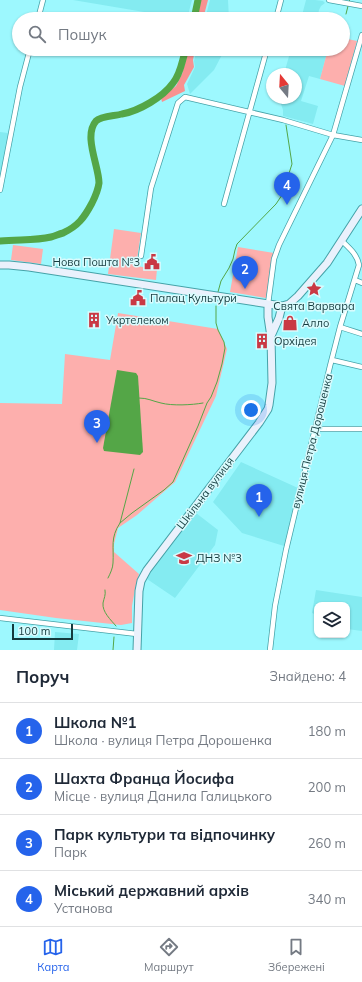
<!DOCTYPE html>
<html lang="uk">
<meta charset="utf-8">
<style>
body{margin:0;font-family:Mulish,sans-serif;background:#f6f6f7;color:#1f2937}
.controls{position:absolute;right:12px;bottom:12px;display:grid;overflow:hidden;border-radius:8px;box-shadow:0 1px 3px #0004}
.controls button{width:36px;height:36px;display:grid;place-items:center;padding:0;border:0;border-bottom:1px solid #e0e1e3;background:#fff;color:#1f2937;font:20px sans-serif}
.compass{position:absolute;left:266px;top:68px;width:36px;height:36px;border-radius:50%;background:#fff;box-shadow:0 1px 3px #0004;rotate:342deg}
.scale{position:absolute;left:12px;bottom:10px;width:61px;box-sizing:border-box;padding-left:4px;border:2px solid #143b3e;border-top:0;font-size:11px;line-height:14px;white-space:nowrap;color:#143b3e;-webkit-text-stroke:3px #d9fbfd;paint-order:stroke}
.you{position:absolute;left:251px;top:410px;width:14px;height:14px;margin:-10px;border:3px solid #fff;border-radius:50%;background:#1a73e8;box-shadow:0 0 0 6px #1a73e833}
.badge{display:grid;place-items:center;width:26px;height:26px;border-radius:50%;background:#2563eb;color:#fff;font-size:13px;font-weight:700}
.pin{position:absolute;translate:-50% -33px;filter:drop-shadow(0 1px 2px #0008)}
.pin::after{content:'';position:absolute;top:21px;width:14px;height:12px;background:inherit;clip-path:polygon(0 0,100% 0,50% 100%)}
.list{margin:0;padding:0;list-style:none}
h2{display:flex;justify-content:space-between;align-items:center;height:52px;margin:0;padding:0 16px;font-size:17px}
h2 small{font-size:13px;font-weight:400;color:#747a83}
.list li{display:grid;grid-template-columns:26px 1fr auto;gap:12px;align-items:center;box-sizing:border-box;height:56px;padding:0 16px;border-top:1px solid #e0e1e3}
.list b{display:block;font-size:15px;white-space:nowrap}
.list p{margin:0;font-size:13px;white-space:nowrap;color:#747a83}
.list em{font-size:13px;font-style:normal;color:#747a83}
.icon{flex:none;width:22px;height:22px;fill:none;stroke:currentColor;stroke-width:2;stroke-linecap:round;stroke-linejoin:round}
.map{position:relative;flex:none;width:362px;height:650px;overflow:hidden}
.search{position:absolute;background:#fff;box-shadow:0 1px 3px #0004;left:12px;right:12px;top:12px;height:44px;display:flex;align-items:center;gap:10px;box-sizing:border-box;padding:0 14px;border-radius:22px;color:#747a83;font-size:15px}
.sheet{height:276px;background:#fff}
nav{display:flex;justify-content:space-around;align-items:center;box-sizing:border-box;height:56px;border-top:1px solid #e0e1e3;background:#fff;font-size:11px;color:#747a83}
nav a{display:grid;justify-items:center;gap:2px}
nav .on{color:#2563eb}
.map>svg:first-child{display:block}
.built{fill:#84ebf1}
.green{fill:#fdafad}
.forest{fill:#f89291}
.water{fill:#54a647}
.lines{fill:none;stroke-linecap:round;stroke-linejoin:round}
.stream{stroke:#54a647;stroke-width:1}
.river{stroke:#54a647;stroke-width:7}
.street-casing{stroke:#45a2a8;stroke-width:6}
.secondary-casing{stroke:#45a2a8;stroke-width:9}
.street{stroke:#fff;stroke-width:4.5}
.secondary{stroke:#eaf1fc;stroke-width:7}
.labels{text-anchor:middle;stroke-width:3;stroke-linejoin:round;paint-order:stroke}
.poi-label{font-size:11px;fill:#143b3e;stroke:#d9fbfd;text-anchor:start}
.street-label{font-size:11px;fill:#143b3e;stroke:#d9fbfd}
</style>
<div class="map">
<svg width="362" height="650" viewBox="0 0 362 650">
<rect width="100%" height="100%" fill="#9df8fe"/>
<path class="built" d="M73 0H192L187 19H177L156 14Z
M210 0H228L229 19H205Z
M306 0H315L323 1 325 3 321 6 319 10 317 19H301Z
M197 49H225L214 70 190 94 187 84 195 67 194 61Z
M291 49H328L320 79 309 76 301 101 318 106 313 124 283 116V110L279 98H296V74H284Z
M0 132 8 133 0 176Z
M241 462 298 488 284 546 242 533 213 502Z
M196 513 218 530 215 545 175 598 147 579 152 571Z
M316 590 362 597V631L347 629V605H317V615L312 613Z
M55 632 79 634 77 650H54Z"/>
<path class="green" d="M343 38 357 41 345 86 320 79 328 49H343Z
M114 229 141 233 136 266 157 269 156 280 108 274Z
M13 245 43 249 41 264 11 260Z
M238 247 274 253 266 298 230 292Z
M118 313 218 329 227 349 216 396 175 482 137 515 118 528 114 544V552L139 574 135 589 132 606V623L121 625 56 618 0 610V403L62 404 65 354 110 360Z"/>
<path class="forest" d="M201 0H208L203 19H197Z
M189 49H195L193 60 194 67 184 85 185 91 162 102 161 98 176 86 182 74Z"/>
<path class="water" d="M117 370 136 373 138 376 143 452 140 455 104 451 103 448Z"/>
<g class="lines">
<path class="stream" d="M349 1 350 0
M346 14 348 6
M218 292 221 281 229 268 233 259 235 250 237 244 276 204 282 195 292 164 286 125
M139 398C148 398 152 401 161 403 172 406 192 405 203 403
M120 523 132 513 164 490 173 482 198 426 207 403 211 397 217 382 222 364 225 348 224 342 218 330 216 323V306
M108 578C110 574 113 568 113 563 114 547 110 538 120 523L134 469
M105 590C106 595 104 598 103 603 102 612 111 620 116 626
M113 650 114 637"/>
<path class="river" d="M194 19 198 0
M0 241C17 239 35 241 51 237 55 236 59 234 63 233 78 226 84 218 92 203 95 197 98 191 99 183 99 166 83 136 96 121 101 116 115 116 122 114 139 111 163 97 173 83 181 74 182 60 186 49"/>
<defs>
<path id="street" d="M329 0 362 6
M38 19 43 0
M276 19 281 0
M0 190 20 87 30 49
M224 204 267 49
M141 256 151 188 178 103 185 97 283 120 333 135 362 140
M355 280 362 283
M268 304 274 259 279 245 333 135 362 35
M340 327 362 334
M332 360 362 367
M315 428 322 429H362
M0 618 137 634
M270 650 275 606 286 550 330 366 340 327 359 265C357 254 349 248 342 241"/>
<path id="secondary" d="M0 265H9L29 267 282 306 289 304 298 296 327 263 362 209
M271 336 279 318 282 306
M137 650 139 591 141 581 147 570 259 423 268 409 269 405 272 383 271 337 268 317V304"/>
</defs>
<use href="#street" class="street-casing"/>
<use href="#secondary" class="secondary-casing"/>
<use href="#street" class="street"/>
<use href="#secondary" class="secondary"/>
</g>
<defs>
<symbol id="civic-bare" viewBox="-9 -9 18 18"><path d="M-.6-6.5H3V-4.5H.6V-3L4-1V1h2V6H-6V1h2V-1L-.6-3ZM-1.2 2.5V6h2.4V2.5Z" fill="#c93944" stroke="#d9fbfd" stroke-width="2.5" paint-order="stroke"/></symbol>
<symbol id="sight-bare" viewBox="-9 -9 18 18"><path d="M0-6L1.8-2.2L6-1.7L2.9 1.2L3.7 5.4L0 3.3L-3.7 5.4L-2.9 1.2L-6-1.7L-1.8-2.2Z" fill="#c93944" stroke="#d9fbfd" stroke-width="2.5" paint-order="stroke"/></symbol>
<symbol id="building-bare" viewBox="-9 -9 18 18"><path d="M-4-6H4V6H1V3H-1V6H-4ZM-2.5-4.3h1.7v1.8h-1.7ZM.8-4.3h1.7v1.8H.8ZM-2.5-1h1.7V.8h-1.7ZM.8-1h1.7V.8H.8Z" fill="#c93944" stroke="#d9fbfd" stroke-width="2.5" paint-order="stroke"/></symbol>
<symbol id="shop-bare" viewBox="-9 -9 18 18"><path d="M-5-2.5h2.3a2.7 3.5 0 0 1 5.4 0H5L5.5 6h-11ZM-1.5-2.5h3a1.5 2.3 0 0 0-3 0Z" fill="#c93944" stroke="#d9fbfd" stroke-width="2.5" paint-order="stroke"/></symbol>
<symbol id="school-bare" viewBox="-9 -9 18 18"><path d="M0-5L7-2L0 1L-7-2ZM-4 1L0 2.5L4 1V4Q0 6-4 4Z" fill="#c93944" stroke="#d9fbfd" stroke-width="2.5" paint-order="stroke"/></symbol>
</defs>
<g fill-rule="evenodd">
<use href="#civic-bare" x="141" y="251" width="22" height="22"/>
<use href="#sight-bare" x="303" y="278" width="22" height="22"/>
<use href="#civic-bare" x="127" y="287" width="22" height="22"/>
<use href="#building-bare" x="83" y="309" width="22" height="22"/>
<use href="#shop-bare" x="279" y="312" width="22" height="22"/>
<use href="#building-bare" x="251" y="330" width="22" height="22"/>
<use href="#school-bare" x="173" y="547" width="22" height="22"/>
</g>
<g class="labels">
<g class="poi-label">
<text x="140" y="266" text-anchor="end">Нова Пошта №3</text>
<text x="150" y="302">Палац Культури</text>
<text x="314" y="310" text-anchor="middle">Свята Варвара</text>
<text x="106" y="324">Укртелеком</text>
<text x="302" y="327">Алло</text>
<text x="274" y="345">Орхідея</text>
<text x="196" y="562">ДНЗ №3</text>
</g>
<g class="street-label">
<text transform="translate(312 441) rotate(-76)" y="4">вулиця Петра Дорошенка</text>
<text transform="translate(205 493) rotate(-53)" y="4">Шкільна вулиця</text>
</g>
</g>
</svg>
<div class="controls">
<button><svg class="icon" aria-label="layers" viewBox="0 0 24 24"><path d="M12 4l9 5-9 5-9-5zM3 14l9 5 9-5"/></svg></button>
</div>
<svg class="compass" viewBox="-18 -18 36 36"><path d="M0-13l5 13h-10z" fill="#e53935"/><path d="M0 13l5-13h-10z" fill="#747a83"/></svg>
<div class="scale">100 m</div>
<div class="you"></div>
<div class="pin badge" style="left:259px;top:517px">1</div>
<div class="pin badge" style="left:245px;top:289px">2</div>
<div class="pin badge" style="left:97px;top:443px">3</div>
<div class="pin badge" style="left:287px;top:205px">4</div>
<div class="search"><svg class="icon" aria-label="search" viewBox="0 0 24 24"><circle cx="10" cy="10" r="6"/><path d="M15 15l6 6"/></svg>Пошук</div>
</div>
<section class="sheet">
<h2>Поруч<small>Знайдено: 4</small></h2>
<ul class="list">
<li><span class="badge">1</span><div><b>Школа №1</b><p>Школа · вулиця Петра Дорошенка</p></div><em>180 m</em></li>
<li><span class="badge">2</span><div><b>Шахта Франца Йосифа</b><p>Місце · вулиця Данила Галицького</p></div><em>200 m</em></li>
<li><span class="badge">3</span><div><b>Парк культури та відпочинку</b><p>Парк</p></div><em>260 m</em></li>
<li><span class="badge">4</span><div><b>Міський державний архів</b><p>Установа</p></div><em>340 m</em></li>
</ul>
</section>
<nav>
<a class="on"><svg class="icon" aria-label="map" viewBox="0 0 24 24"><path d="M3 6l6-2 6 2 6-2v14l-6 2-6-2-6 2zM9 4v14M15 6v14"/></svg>Карта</a>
<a><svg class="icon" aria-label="directions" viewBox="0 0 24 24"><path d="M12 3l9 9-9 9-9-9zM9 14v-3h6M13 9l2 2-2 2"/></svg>Маршрут</a>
<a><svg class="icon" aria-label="saved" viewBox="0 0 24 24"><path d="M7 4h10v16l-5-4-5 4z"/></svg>Збережені</a>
</nav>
